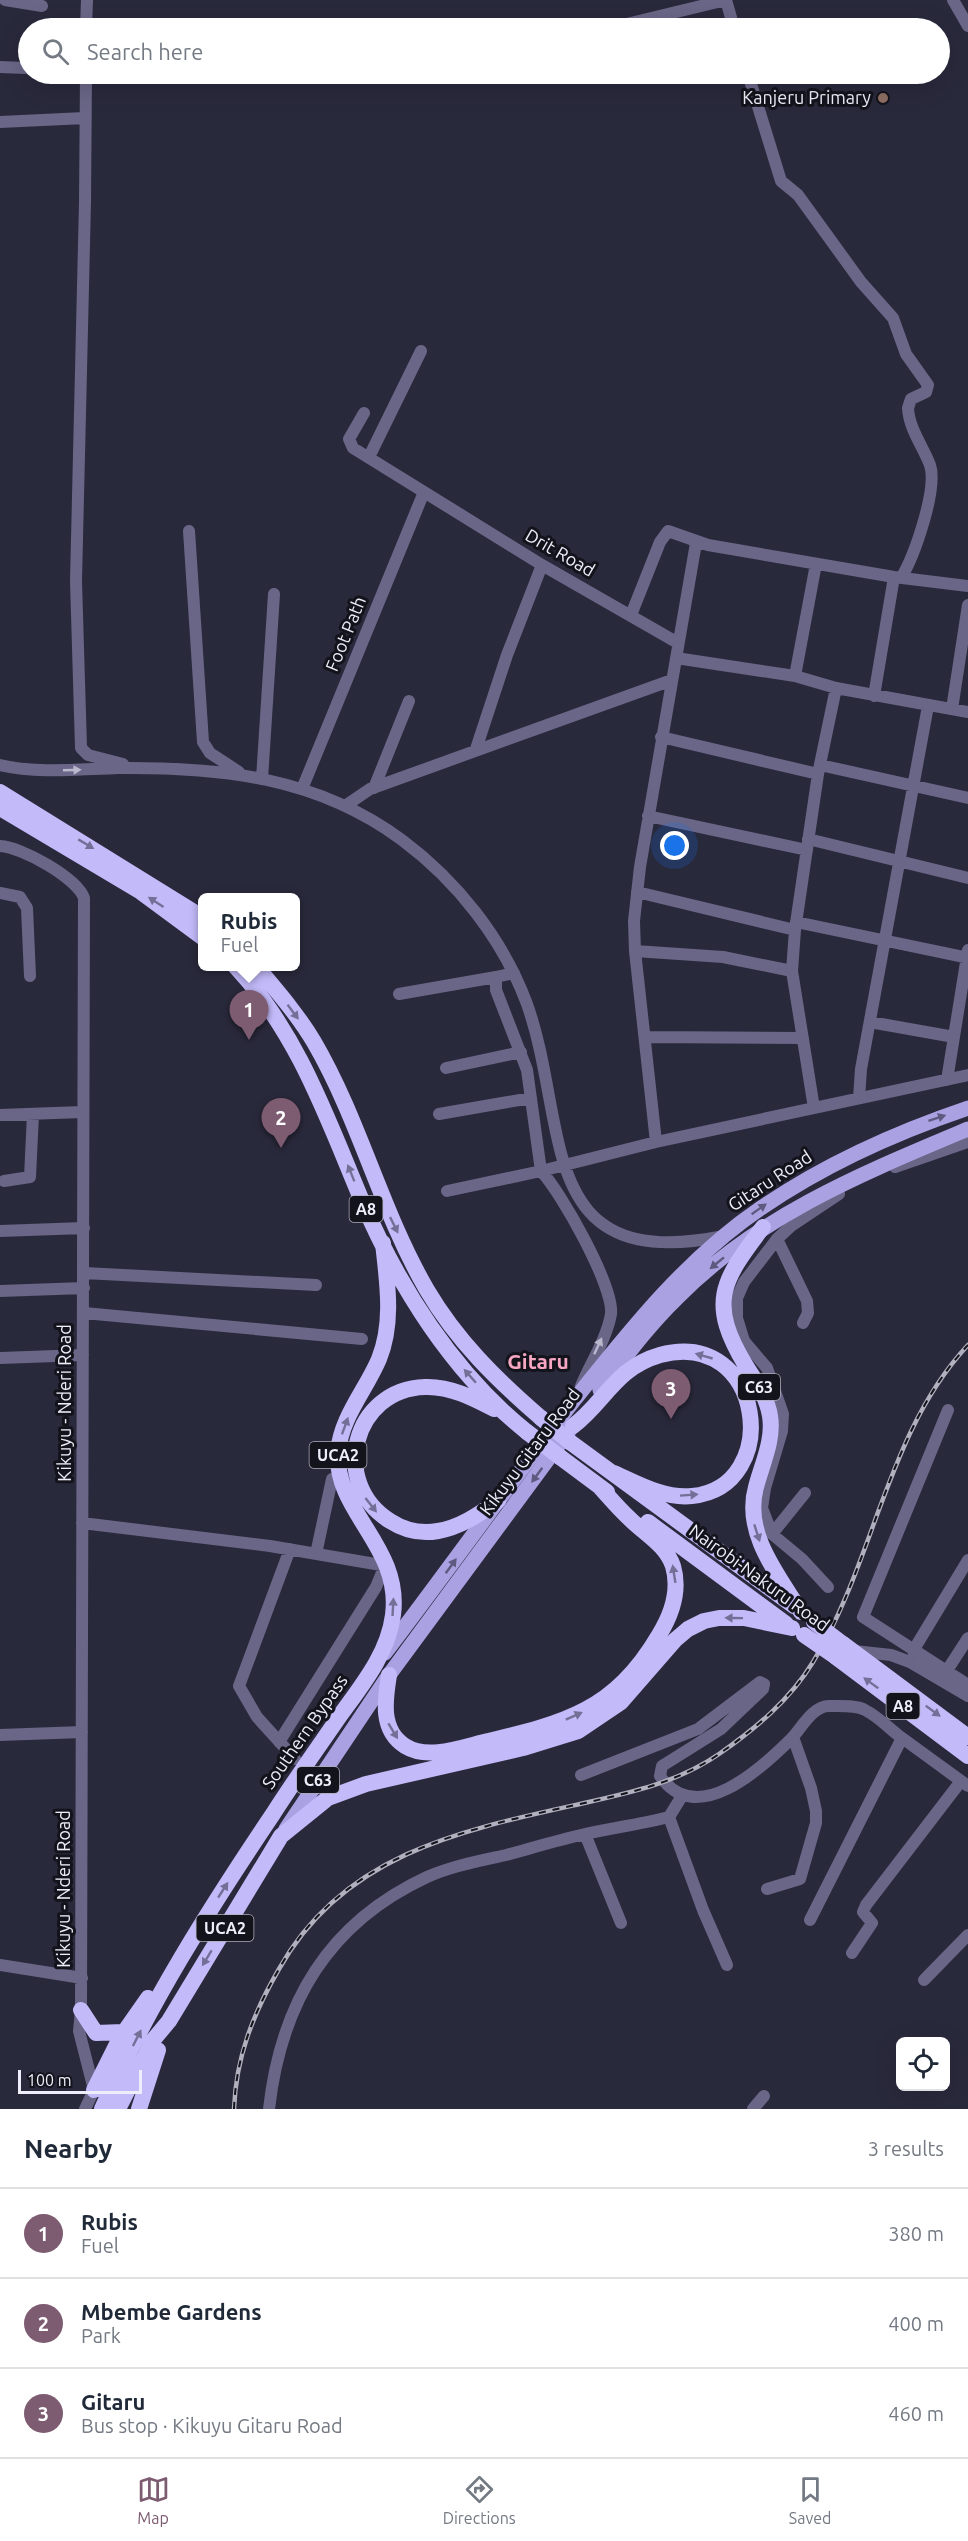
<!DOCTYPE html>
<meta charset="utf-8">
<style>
body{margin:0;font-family:Ubuntu,sans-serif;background:#f6f6f7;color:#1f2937}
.controls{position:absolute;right:18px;bottom:18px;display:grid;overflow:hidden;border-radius:9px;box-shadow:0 6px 24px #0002}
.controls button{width:54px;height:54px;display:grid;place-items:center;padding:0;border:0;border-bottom:2px solid #e0e1e3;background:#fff;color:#1f2937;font:30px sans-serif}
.scale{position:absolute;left:18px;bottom:15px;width:124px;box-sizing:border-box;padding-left:6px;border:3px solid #eeeefb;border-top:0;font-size:16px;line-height:21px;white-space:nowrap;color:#eeeefb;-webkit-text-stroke:4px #13131b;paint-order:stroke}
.you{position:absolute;left:675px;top:846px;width:21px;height:21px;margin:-15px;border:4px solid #fff;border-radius:50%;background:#1a73e8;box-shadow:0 0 0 9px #1a73e833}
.badge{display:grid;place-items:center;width:39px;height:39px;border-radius:50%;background:#7d5c71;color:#fff;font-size:20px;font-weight:700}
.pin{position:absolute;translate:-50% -50px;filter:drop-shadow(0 2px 3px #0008)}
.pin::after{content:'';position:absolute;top:32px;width:21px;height:18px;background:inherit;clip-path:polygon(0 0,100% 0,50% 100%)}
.popup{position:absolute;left:198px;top:893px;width:102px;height:78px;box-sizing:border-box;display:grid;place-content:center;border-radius:9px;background:#fff;filter:drop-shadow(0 2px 4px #0005);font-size:20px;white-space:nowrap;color:#747a83}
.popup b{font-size:22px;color:#1f2937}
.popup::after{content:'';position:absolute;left:50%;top:100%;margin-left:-12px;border:12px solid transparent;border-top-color:#fff}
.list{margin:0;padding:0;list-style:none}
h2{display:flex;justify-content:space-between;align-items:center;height:78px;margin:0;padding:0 24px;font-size:26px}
h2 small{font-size:20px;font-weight:400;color:#747a83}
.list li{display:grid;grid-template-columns:39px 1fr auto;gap:18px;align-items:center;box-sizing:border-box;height:90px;padding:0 24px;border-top:2px solid #e0e1e3}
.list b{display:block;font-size:22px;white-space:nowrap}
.list p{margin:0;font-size:20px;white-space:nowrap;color:#747a83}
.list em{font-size:20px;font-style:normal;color:#747a83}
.icon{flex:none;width:33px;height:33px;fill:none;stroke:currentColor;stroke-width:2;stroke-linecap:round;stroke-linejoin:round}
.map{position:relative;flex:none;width:968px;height:2109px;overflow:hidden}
.search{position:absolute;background:#fff;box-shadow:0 6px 24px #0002;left:18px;right:18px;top:18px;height:66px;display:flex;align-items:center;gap:15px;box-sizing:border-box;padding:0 21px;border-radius:33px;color:#747a83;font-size:22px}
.sheet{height:348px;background:#fff}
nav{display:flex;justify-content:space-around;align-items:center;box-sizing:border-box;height:84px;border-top:2px solid #e0e1e3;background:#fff;font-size:16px;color:#747a83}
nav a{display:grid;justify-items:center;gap:3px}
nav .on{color:#7d5c71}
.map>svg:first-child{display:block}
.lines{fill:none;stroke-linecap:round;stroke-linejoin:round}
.minor{stroke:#6a6687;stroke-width:12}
.major{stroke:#aaa1e3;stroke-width:15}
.highway{stroke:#c3bafa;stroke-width:16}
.rail-casing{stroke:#b0b0bf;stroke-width:4.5}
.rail{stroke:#13131b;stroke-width:2;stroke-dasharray:7;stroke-linecap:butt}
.highway-bridge{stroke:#c3bafa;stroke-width:16}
.oneway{fill:#b9b8cd}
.oneway2{fill:#746f96}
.oneway3{fill:#5e5a7f}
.education-dot{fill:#8d6e63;stroke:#13131b;stroke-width:2}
.labels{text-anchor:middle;stroke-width:6;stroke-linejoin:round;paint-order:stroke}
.shield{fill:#13131b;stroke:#acacb8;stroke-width:1.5}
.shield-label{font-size:16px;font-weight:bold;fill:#eeeefb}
.poi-label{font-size:18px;fill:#eeeefb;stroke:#13131b;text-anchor:end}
.street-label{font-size:18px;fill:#eeeefb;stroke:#13131b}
.quarter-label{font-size:21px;font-weight:bold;fill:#f7a7c2;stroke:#13131b}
</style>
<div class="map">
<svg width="968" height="2109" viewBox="0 0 968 2109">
<rect width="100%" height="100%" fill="#29293c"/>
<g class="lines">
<path class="minor" d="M5 0 42 6
M726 0 734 28
M953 0 968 26
M86 28 87 0
M610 28 726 0
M0 67 25 68
M86 74 85 202 76 581 81 748 88 755 123 764
M748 74 781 181 798 195 861 282 893 318 906 354 928 385 926 392 911 399 908 408C909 429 923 446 930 465 938 489 914 557 901 578
M0 122 85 118
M364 413 349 439 353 448 542 565 678 643
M369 457 421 351
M189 531 203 742 210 753 239 772
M631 615 660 542 668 531 708 545 894 577 968 586
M676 658 795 676 836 688 968 712
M795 676 816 564
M874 696 894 577
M952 709 968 605
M661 737 818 774
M476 749 507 655 542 565
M0 765C39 774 79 769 119 768 221 767 317 777 402 840 457 881 503 939 527 1004 570 1125 533 1275 724 1236
M820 765 968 798
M262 779 274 594
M374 788 409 701
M302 789 424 492
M345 806 370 789 672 680
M648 816 807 850
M808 839 968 878
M0 846C22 847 77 878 84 898L81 2010 79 2031 94 2090 85 2109
M637 892 795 930
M0 893 20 897 27 908 30 976
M796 922 968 958
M635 951 723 957 792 971
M514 973 496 977V990L527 1070 541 1171C561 1192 614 1286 611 1314 607 1338 590 1364 581 1386
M399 994 496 977
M870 1022 954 1037
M646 1037 803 1038
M446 1068 521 1052
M947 1080 968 950
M859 1098 861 1069 928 706
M814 1108 792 971 795 930 818 774 836 688
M439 1114 531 1098
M0 1115 82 1112
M656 1142 635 951 634 921 640 867 696 543
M895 1167 968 1142
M4 1181 30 1177 33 1114
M447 1191 541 1171 656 1142 968 1075
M0 1231 84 1228
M777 1239 807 1301 808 1313 803 1323
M84 1273 316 1285
M0 1291 84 1288
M84 1313 362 1339
M0 1358 83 1355
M948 1410 863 1617 968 1685
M82 1523 270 1546 381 1565 383 1570 376 1587 279 1742
M772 1534 805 1493
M290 1549 239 1686 257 1717 295 1759
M316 1554 332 1479
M828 1587 802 1559 772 1534 762 1508 765 1488 782 1431 783 1414 767 1368 744 1341 737 1318V1298L744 1282 777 1239 791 1226 839 1194
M854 1651 891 1655 910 1662 968 1696
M913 1651 968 1560
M946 1672 968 1638
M0 1735 82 1732
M581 1775 698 1729 760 1682 764 1684 763 1689 721 1729 662 1766 660 1776C696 1829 761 1769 792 1738 802 1727 813 1706 829 1706 839 1706 856 1705 865 1710 877 1716 888 1727 898 1735 921 1752 945 1769 968 1786
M669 1817 703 1910 727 1965
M585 1834 621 1923
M767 1889 800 1879 816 1823V1811L811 1788 793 1737
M810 1920 902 1738
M852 1953 872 1923 863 1912 866 1905 961 1781
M0 1965 82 1978
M924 1980 968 1935
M269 2109C281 2003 328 1923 427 1877 452 1866 479 1861 506 1855 532 1848 558 1840 585 1834 613 1828 641 1824 669 1817L682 1796
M753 2109 764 2096"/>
<path class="major" d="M600 1390C624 1359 648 1326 676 1299 757 1216 863 1173 968 1129
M385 1653C449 1569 510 1483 575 1399 631 1329 686 1259 761 1208 825 1164 894 1133 968 1108
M286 1829 389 1675 571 1428"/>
<path class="highway" d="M0 792 202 917
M0 808 141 892 202 937
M235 966C298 1033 327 1118 362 1201 399 1287 453 1373 527 1432
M256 966C277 991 298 1015 314 1042 360 1121 381 1211 427 1290 457 1341 497 1380 541 1418
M763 1227C721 1282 708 1303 746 1366 756 1382 767 1397 770 1416 774 1440 762 1464 756 1487 743 1533 778 1575 801 1612
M494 1409C473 1398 450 1386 425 1387 353 1389 329 1483 390 1521 404 1530 421 1534 438 1531 461 1527 479 1514 498 1501
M573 1426C605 1402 615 1368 660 1355 764 1327 784 1487 692 1496 665 1499 638 1484 614 1473
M570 1442 794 1606
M560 1457 607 1492
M648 1522 786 1624
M843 1644 968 1737
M836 1657 968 1756
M389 1675C385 1700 380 1730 405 1746 427 1760 460 1748 484 1742 565 1723 614 1711 659 1635 672 1614 680 1590 673 1566 666 1545 645 1534 630 1519 619 1509 609 1497 599 1486
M81 2010 96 2033 123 2032
M94 2090 120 2038 148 1998
M102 2109C149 2004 209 1909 273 1814 294 1781 317 1749 339 1717 362 1685 388 1654 393 1615 402 1546 334 1512 338 1452 341 1417 366 1390 379 1359 394 1322 387 1281 383 1243
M118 2109 154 2039 169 2021 281 1836 328 1798 366 1784 523 1748 578 1731 621 1702 675 1640 688 1629 704 1621 719 1618H744L792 1628
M139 2109 158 2050"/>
<defs>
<path id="rail" d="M234 2109C236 2057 253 2014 279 1969 343 1854 462 1830 580 1804 629 1793 677 1783 719 1754 755 1729 790 1700 813 1662 875 1561 886 1433 968 1345"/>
</defs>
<use href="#rail" class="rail-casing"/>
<use href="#rail" class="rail"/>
<path class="highway-bridge" d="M541 1418 570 1442
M527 1432 560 1457
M814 1622 843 1644
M804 1635 836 1657"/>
</g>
<defs><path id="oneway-solid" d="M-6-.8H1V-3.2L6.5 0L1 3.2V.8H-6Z" transform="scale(1.5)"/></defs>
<g class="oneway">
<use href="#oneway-solid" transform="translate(72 770) rotate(-2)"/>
<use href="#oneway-solid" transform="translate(598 1346) rotate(-65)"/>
</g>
<g class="oneway2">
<use href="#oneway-solid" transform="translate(86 844) rotate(31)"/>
<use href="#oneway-solid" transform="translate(156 902) rotate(-147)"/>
<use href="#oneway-solid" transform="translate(293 1012) rotate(53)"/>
<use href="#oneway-solid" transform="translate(351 1173) rotate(-112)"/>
<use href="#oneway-solid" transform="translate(394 1225) rotate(64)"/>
<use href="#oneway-solid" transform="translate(704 1356) rotate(-164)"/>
<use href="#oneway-solid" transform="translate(470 1376) rotate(-131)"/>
<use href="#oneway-solid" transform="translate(345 1426) rotate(-70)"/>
<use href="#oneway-solid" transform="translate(689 1495) rotate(-4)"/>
<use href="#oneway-solid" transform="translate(371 1505) rotate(52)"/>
<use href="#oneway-solid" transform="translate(757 1533) rotate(72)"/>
<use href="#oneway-solid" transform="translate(674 1574) rotate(-99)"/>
<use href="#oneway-solid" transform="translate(393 1607) rotate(-87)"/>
<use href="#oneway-solid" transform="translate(734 1618) rotate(-179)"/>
<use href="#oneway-solid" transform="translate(871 1683) rotate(-144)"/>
<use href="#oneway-solid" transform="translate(933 1711) rotate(36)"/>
<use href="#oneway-solid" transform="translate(574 1716) rotate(-24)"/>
<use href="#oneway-solid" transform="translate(393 1731) rotate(59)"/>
<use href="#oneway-solid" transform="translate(223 1890) rotate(-57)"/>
<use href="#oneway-solid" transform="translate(207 1958) rotate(121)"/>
<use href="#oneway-solid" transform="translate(137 2038) rotate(-63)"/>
</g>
<g class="oneway3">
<use href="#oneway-solid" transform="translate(937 1118) rotate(-18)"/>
<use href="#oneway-solid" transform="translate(759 1209) rotate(-35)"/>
<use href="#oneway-solid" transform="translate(717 1263) rotate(141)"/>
<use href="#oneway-solid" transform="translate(537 1475) rotate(126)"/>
<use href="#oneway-solid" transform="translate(451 1566) rotate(-54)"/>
</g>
<circle class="education-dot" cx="883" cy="98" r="6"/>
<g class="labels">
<g class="shield">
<rect x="349.5" y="1196" width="33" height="26" rx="4.5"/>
<rect x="738" y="1374" width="42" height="26" rx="4.5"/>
<rect x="309.5" y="1442" width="57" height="26" rx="4.5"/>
<rect x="886.5" y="1693" width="33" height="26" rx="4.5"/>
<rect x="297" y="1767" width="42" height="26" rx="4.5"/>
<rect x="196.5" y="1915" width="57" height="26" rx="4.5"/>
</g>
<g class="shield-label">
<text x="366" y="1215">A8</text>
<text x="759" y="1393">C63</text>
<text x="338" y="1461">UCA2</text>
<text x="903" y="1712">A8</text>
<text x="318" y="1786">C63</text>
<text x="225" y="1934">UCA2</text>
</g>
<g class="poi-label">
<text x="871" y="104">Kanjeru Primary</text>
</g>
<g class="street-label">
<text transform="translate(560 553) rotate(30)" y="6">Drit Road</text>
<text transform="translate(346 634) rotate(-68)" y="6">Foot Path</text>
<text transform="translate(770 1181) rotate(-33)" y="6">Gitaru Road</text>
<text transform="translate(65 1403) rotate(-90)" y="6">Kikuyu - Nderi Road</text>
<text transform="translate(530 1452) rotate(-53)" y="6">Kikuyu Gitaru Road</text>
<text transform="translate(759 1578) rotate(36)" y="6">Nairobi-Nakuru Road</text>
<text transform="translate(305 1732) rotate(-55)" y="6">Southern Bypass</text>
<text transform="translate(64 1889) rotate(-90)" y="6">Kikuyu - Nderi Road</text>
</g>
<g class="quarter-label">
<text x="538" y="1369">Gitaru</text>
</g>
</g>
</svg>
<div class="controls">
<button><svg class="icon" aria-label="locate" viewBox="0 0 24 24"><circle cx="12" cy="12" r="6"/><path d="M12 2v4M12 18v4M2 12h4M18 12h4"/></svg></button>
</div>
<div class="scale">100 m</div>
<div class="you"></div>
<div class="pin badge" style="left:249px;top:1040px">1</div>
<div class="popup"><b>Rubis</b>Fuel</div>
<div class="pin badge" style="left:281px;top:1148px">2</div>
<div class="pin badge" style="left:671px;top:1419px">3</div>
<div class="search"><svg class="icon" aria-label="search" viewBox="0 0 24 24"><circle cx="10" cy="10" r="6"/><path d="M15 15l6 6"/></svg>Search here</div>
</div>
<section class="sheet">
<h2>Nearby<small>3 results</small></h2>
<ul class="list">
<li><span class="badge">1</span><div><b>Rubis</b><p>Fuel</p></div><em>380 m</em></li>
<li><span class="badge">2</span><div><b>Mbembe Gardens</b><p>Park</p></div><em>400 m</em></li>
<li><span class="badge">3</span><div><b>Gitaru</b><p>Bus stop · Kikuyu Gitaru Road</p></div><em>460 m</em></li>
</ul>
</section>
<nav>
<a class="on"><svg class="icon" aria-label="map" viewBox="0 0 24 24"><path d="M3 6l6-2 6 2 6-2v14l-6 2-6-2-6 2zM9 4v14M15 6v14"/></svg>Map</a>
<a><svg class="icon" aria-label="directions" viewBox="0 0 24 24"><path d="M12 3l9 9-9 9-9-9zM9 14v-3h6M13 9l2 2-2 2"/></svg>Directions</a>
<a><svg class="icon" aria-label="saved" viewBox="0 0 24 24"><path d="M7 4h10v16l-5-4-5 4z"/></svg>Saved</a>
</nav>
